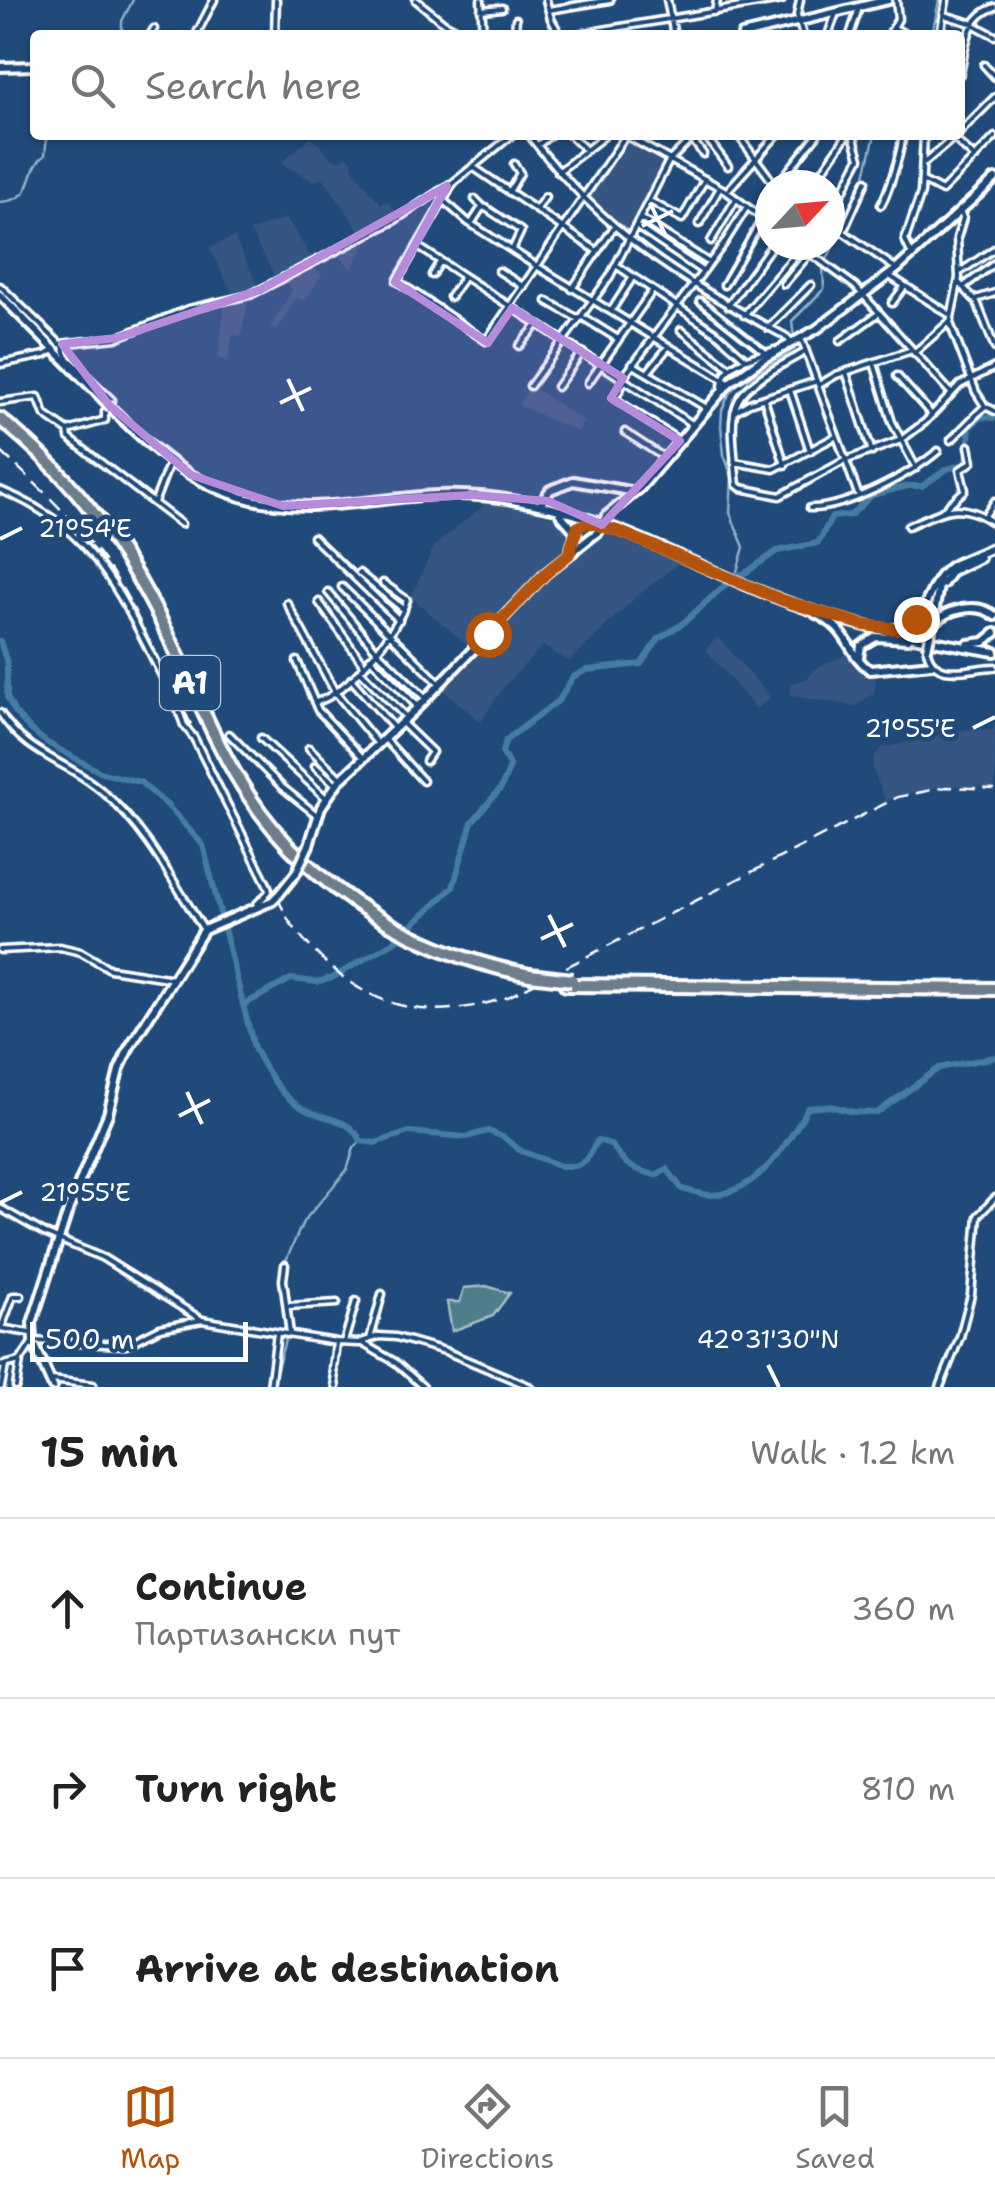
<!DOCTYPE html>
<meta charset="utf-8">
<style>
body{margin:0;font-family:"Shantell Sans",sans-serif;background:#f2f2f2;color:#222}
.compass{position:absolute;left:755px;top:170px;width:90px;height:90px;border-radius:50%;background:#fff;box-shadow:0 2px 8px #0004;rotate:64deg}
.scale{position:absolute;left:30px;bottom:25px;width:218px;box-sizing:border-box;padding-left:10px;border:5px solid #fff;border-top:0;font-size:28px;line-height:35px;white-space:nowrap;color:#fff;-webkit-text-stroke:8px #1f4a7a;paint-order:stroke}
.stop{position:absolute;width:30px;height:30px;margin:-22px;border:8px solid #b45309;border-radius:50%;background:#fff}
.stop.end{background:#b45309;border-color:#fff;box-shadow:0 2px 10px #0008}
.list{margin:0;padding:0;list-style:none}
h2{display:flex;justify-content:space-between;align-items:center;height:130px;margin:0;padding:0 40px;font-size:42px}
h2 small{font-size:32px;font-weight:400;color:#767676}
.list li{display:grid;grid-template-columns:65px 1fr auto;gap:30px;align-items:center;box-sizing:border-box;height:180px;padding:0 40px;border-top:2px solid #e0e0e0}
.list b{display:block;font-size:38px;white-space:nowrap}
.list p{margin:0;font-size:32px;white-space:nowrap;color:#767676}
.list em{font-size:32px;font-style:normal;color:#767676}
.icon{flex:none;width:55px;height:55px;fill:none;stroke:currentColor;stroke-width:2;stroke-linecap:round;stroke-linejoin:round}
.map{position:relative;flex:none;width:995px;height:1387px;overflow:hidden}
.search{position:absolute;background:#fff;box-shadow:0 2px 8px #0004;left:30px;right:30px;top:30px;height:110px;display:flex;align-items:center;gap:25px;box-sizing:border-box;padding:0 35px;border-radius:10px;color:#767676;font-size:38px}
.sheet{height:670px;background:#fff}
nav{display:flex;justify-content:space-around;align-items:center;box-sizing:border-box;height:140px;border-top:2px solid #e0e0e0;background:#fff;font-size:28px;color:#767676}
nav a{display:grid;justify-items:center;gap:5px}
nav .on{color:#b45309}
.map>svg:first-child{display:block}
.built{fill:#355583}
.green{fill:#4e7f8a;stroke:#a6bfc4;stroke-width:2.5}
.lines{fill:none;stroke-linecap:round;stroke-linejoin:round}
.stream{stroke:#8fb0c7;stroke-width:2.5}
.river{stroke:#457ba2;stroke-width:6}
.street-casing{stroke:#fff;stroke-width:11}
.secondary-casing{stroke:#fff;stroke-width:14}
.highway-casing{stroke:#fff;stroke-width:18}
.street{stroke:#1f4a7a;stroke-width:4}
.secondary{stroke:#1f4a7a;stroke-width:6}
.highway{stroke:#6d7d8c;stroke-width:10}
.rail{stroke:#fff;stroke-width:2.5;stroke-dasharray:15 8;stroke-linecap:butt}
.secondary-bridge-casing{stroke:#fff;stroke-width:14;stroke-linecap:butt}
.highway-bridge-casing{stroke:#fff;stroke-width:18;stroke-linecap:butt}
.secondary-bridge{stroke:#1f4a7a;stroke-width:6}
.highway-bridge{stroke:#6d7d8c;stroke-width:10}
.route{stroke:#b45309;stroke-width:12}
.marked{fill:#b68bdc;fill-opacity:0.2;stroke:#b68bdc;stroke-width:8;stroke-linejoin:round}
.ticks{fill:none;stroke:#fff;stroke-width:4}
.labels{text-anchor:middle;stroke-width:9;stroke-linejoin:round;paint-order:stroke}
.shield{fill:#1f4a7a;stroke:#bcc9d7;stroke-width:2.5}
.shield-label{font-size:32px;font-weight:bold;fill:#fff}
.ticks-label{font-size:25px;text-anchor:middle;fill:#fff;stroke:#1f4a7a;stroke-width:9;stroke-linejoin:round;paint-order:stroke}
</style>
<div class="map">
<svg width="995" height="1387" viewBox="0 0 995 1387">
<rect width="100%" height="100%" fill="#1f4a7a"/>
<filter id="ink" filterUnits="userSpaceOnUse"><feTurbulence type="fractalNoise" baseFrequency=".01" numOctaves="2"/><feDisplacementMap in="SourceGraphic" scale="20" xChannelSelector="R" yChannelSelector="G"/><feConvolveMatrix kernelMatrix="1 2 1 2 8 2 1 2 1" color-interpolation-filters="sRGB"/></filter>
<g filter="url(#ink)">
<path class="built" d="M311 137 333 159 341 161 347 155 352 160 353 169 381 204 387 201 401 216 363 237 366 243 351 270 337 251 362 237 356 226 323 178 313 181 281 163Z
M626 139 665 162 630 234 583 199Z
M286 218 315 262 310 266 322 274 305 301 297 297 276 331 270 327 292 290 284 280 278 282 250 231Z
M234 237 260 290 250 295 241 336 233 335 228 361 218 359 225 301 235 298 209 248Z
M530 386 584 421 577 432 518 405Z
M485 504 512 505 563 520 570 537 562 554 565 561 602 532 679 563 636 597 569 662 543 646 505 685 481 722 438 686 473 650 411 597 434 546Z
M718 637 771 698 756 709 705 649Z
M850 652 863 671 876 677 874 693 856 706 790 696 792 683 808 678 814 670Z
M995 721V787L946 785 906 794 886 802 872 767 874 757 881 748 968 729 993 730Z"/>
<path class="green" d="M486 1286 510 1293 493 1316 452 1331 447 1302H460L464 1288Z"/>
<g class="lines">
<path class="stream" d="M122 35V21L133 0
M932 35 939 0
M862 187 875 135
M0 202C39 200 23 171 45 155L47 135
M736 575 744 547 730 513 732 477 724 455 721 426 722 410 730 392 737 385 795 349 792 321 824 289 823 267 848 217
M272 1387 287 1333 280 1274 303 1222 347 1170 354 1148 361 1141"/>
<path class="river" d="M0 641 7 663V697L15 713 31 730 46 742 102 773 140 782 167 805 203 845 254 1048C265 1070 283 1100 306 1110 327 1120 350 1118 361 1141L375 1143 409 1132 466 1137 488 1131 503 1137 521 1151 561 1166H576L586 1160 597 1141C618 1142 615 1157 630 1166 638 1171 647 1173 656 1175L667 1169 682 1189C691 1191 703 1195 713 1195 759 1192 788 1143 808 1108L830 1106 854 1112 877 1113 939 1068 995 1057
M245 1004 291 979 317 982 332 978 394 942 453 887 472 822 501 788 510 767 502 752 506 740 559 700 573 677 587 670 641 664 659 638 682 624 736 575 744 574 777 551 818 543 832 517 851 515 872 495 908 486H922L947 469 967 463 970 427 981 417 995 418"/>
<defs>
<path id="street" d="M416 0 444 23 467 35
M481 0 483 35
M546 0 551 19 560 35
M667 0 674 35
M800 0 797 15 803 35
M481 10 502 8
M549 10 610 0
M715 12 717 0
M944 15 971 23 995 36
M894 28 907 35
M150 35 154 29
M196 35 214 0
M275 35 276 0
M487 35 515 32 516 19
M573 35 782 0
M828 35 836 13
M850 35 859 8
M889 35 898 19 896 0
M940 35 946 0
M984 65 995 77
M960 74C966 47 965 17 995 7
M960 132 995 97
M512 135 454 182 397 281 486 341 626 135
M529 135C604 232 678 279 785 336L792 343
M570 135 585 149
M625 135 726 191 770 224
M705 135 728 166
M738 135 775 185
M950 135 975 158
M691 138 703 154
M538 145 550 135
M924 163 957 135
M473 167 597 251
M558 172 603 137
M866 181 843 232 897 269
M923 181 942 191 995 137
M777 185 817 135
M813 185 847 135
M727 191 777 135
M509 192 520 173 514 164
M475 199 483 207
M444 201 468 222 538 267 729 383
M650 201 682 219 705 179
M881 205C888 193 903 147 902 135
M536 210 545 197
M961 213 963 218 957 238 959 278 950 323 976 392 985 406 995 411
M830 216 860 158 853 135
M641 219 708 262
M471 224 482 207 486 208 521 231 512 250
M699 224 720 188
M637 227 702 271
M711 241 736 199
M799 245 855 286 951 393
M417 246 692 424
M912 255 905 240 921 193 924 135
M616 265 718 334 746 359
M499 271 524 287
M960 272 994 249
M432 275 440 262
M888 275 949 314
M959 283 977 302 995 348
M784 284 810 253
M724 285 763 218
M0 286 60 344 116 338 188 309 250 295 394 221 450 184
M963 287 995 263
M572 289 614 227
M450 297 464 277
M976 299 995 293
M547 301 578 319
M700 301 766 353
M892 303 904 287
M728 306 772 245
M611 311 633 277
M744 315 802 247
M581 316 618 339
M768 328 811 285
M681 330 730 368
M801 338 858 494
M840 341 879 313
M519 346 538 324
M805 352C726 395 728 396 737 485L741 488 780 496 844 461 901 440 925 422 960 385 995 367
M914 353 948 323
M874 363 892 422 916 468
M0 364 45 355 54 350
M632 364 705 407
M648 372 669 346
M846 372 872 452
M897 376 932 415
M623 378 723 245 747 207
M625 380 615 399 680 441
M588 383 653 290
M819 385 836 375 912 350
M530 386 609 278 669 161 695 135
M557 387 582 352
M722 388C722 360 754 358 774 350
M790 390 810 451
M764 399 785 465
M0 402 38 397 45 415 68 431 105 420V412L112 400 67 357 62 344
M734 412 749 403 817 381
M68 431 69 438 78 445 181 524
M625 432 666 459
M951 440 985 406
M734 462 774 469 835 437
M0 490C81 522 110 573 148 648 160 673 175 698 184 725L194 738 268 886 269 892 257 904
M154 503 170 462
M810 508C845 509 911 474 938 451
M941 512 965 490 960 470 972 462 969 446
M985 516 995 501
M908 526C944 510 961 499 995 524
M313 537 399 620
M359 573 404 610
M342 587 440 684
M328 592 376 650 426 699
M319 602 364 665
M287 603 335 692 378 744
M927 651C935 683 971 667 995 667
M370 658 418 707
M297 661 318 710 363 758
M361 672 407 718
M351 679 394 728
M316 702C349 693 397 632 407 600L383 583
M0 713C28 757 67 760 103 792 147 830 173 882 204 930
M401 722 432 752 426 761
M229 734 282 787 318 816
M261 738 326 798
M384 738 423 781
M309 748 341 779
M315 766 336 785
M0 950 60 947 81 952 110 969 174 979
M0 1208 44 1233 103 1258 202 1320 336 1342 359 1343 379 1336 396 1337 445 1351 531 1387
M285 1265 283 1280 290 1334
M289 1306 337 1303
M0 1328 30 1333
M1 1328 13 1296H21
M370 1339 382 1294
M344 1342 356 1301
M362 1343 395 1362 423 1387
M0 1366 20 1361 33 1341 126 1345 160 1328 202 1320
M52 1380 93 1385
M1 1387 5 1366
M16 1387 20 1361
M270 1387 277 1333
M336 1387 333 1369 336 1342
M940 1387 960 1337 971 1295 978 1216 995 1198"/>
<path id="secondary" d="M742 35 888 0
M0 67 35 66
M0 295 107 403
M111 408C149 446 188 482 241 497 301 515 360 501 421 496 459 493 497 496 534 504 620 521 700 569 782 600 850 626 923 640 995 652
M540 505 550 490 573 481 635 492
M560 514 576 532 570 553
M606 516 640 488 729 383 761 360 817 329 897 269 995 179
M955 564 995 547
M943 584 952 571 980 558
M816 614C851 630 846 653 870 670L932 664
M933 624C947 609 978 601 995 616
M895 629C932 622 925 579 955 564
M930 635 940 581
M968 644 984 642 995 633
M859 658 861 646 876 637 908 639
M309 845 321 807 338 782 420 705 546 573 599 531
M280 893 296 873
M53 1387 33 1341 32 1323 69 1208 108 1114 119 1070 129 1048 204 930 272 901"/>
<path id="highway" d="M0 419C74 477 127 549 167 633 194 688 215 745 249 796 312 891 419 954 530 975
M566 985 995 989"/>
</defs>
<use href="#street" class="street-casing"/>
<use href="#secondary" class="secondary-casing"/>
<use href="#highway" class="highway-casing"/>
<use href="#street" class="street"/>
<use href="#secondary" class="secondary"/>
<use href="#highway" class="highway"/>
<path class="rail" d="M0 451C53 499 100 544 133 608L289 921C347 999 412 1029 508 997L898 797 946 787 995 789"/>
<defs>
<path id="secondary-bridge" d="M107 403 111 408
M599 531 606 516
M927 649 930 635
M296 873 309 845
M272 901 280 893"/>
<path id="highway-bridge" d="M530 975 572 980"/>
</defs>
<use href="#secondary-bridge" class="secondary-bridge-casing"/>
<use href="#highway-bridge" class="highway-bridge-casing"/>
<use href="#secondary-bridge" class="secondary-bridge"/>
<use href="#highway-bridge" class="highway-bridge"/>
</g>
</g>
<g class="lines" filter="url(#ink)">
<path class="route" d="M488 634 546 573 569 554 577 528 588 522 620 532 782 600 864 625 897 629 916 619"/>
</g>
<path class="marked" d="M447 186 395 282 488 343 512 308 623 378 611 398 680 441 602 525 548 501 471 495 283 506 191 475 109 405 62 344 116 338 260 290Z"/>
<path class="ticks" d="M650 203 665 234M642 226 673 211M288 379 303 411M280 403 311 388M0 539 22 528M973 728 995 717M549 915 565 947M541 939 573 924M187 1092 202 1124M179 1116 210 1100M0 1203 22 1192M768 1365 779 1387"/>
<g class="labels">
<rect class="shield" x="160" y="656" width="60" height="54" rx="8"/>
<g class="shield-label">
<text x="190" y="694">A1</text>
</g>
</g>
<g class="ticks-label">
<text x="85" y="537">21°54'E</text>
<text x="910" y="737">21°55'E</text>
<text x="85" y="1201">21°55'E</text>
<text x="768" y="1348">42°31'30"N</text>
</g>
</svg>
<svg class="compass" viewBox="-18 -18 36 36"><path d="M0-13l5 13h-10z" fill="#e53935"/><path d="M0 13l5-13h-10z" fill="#767676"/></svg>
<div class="scale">500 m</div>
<div class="stop" style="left:488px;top:634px"></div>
<div class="stop end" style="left:916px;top:619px"></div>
<div class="search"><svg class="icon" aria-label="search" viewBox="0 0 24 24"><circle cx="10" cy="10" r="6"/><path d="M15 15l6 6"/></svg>Search here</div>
</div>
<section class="sheet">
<h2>15 min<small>Walk · 1.2 km</small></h2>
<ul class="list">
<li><svg class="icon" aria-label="ahead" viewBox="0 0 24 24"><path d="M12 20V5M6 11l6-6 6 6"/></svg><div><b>Continue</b><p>Партизански пут</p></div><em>360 m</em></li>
<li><svg class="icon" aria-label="right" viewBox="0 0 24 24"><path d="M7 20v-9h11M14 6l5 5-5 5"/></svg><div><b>Turn right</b></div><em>810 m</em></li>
<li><svg class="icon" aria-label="arrive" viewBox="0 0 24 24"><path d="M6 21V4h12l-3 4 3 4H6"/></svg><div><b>Arrive at destination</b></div></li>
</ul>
</section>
<nav>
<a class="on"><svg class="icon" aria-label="map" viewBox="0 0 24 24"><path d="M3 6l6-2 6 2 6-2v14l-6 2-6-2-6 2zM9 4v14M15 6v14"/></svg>Map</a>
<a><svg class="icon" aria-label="directions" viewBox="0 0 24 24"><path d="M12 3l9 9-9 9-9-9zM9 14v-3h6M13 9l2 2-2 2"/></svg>Directions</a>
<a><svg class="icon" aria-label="saved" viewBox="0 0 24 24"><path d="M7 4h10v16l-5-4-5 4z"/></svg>Saved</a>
</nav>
